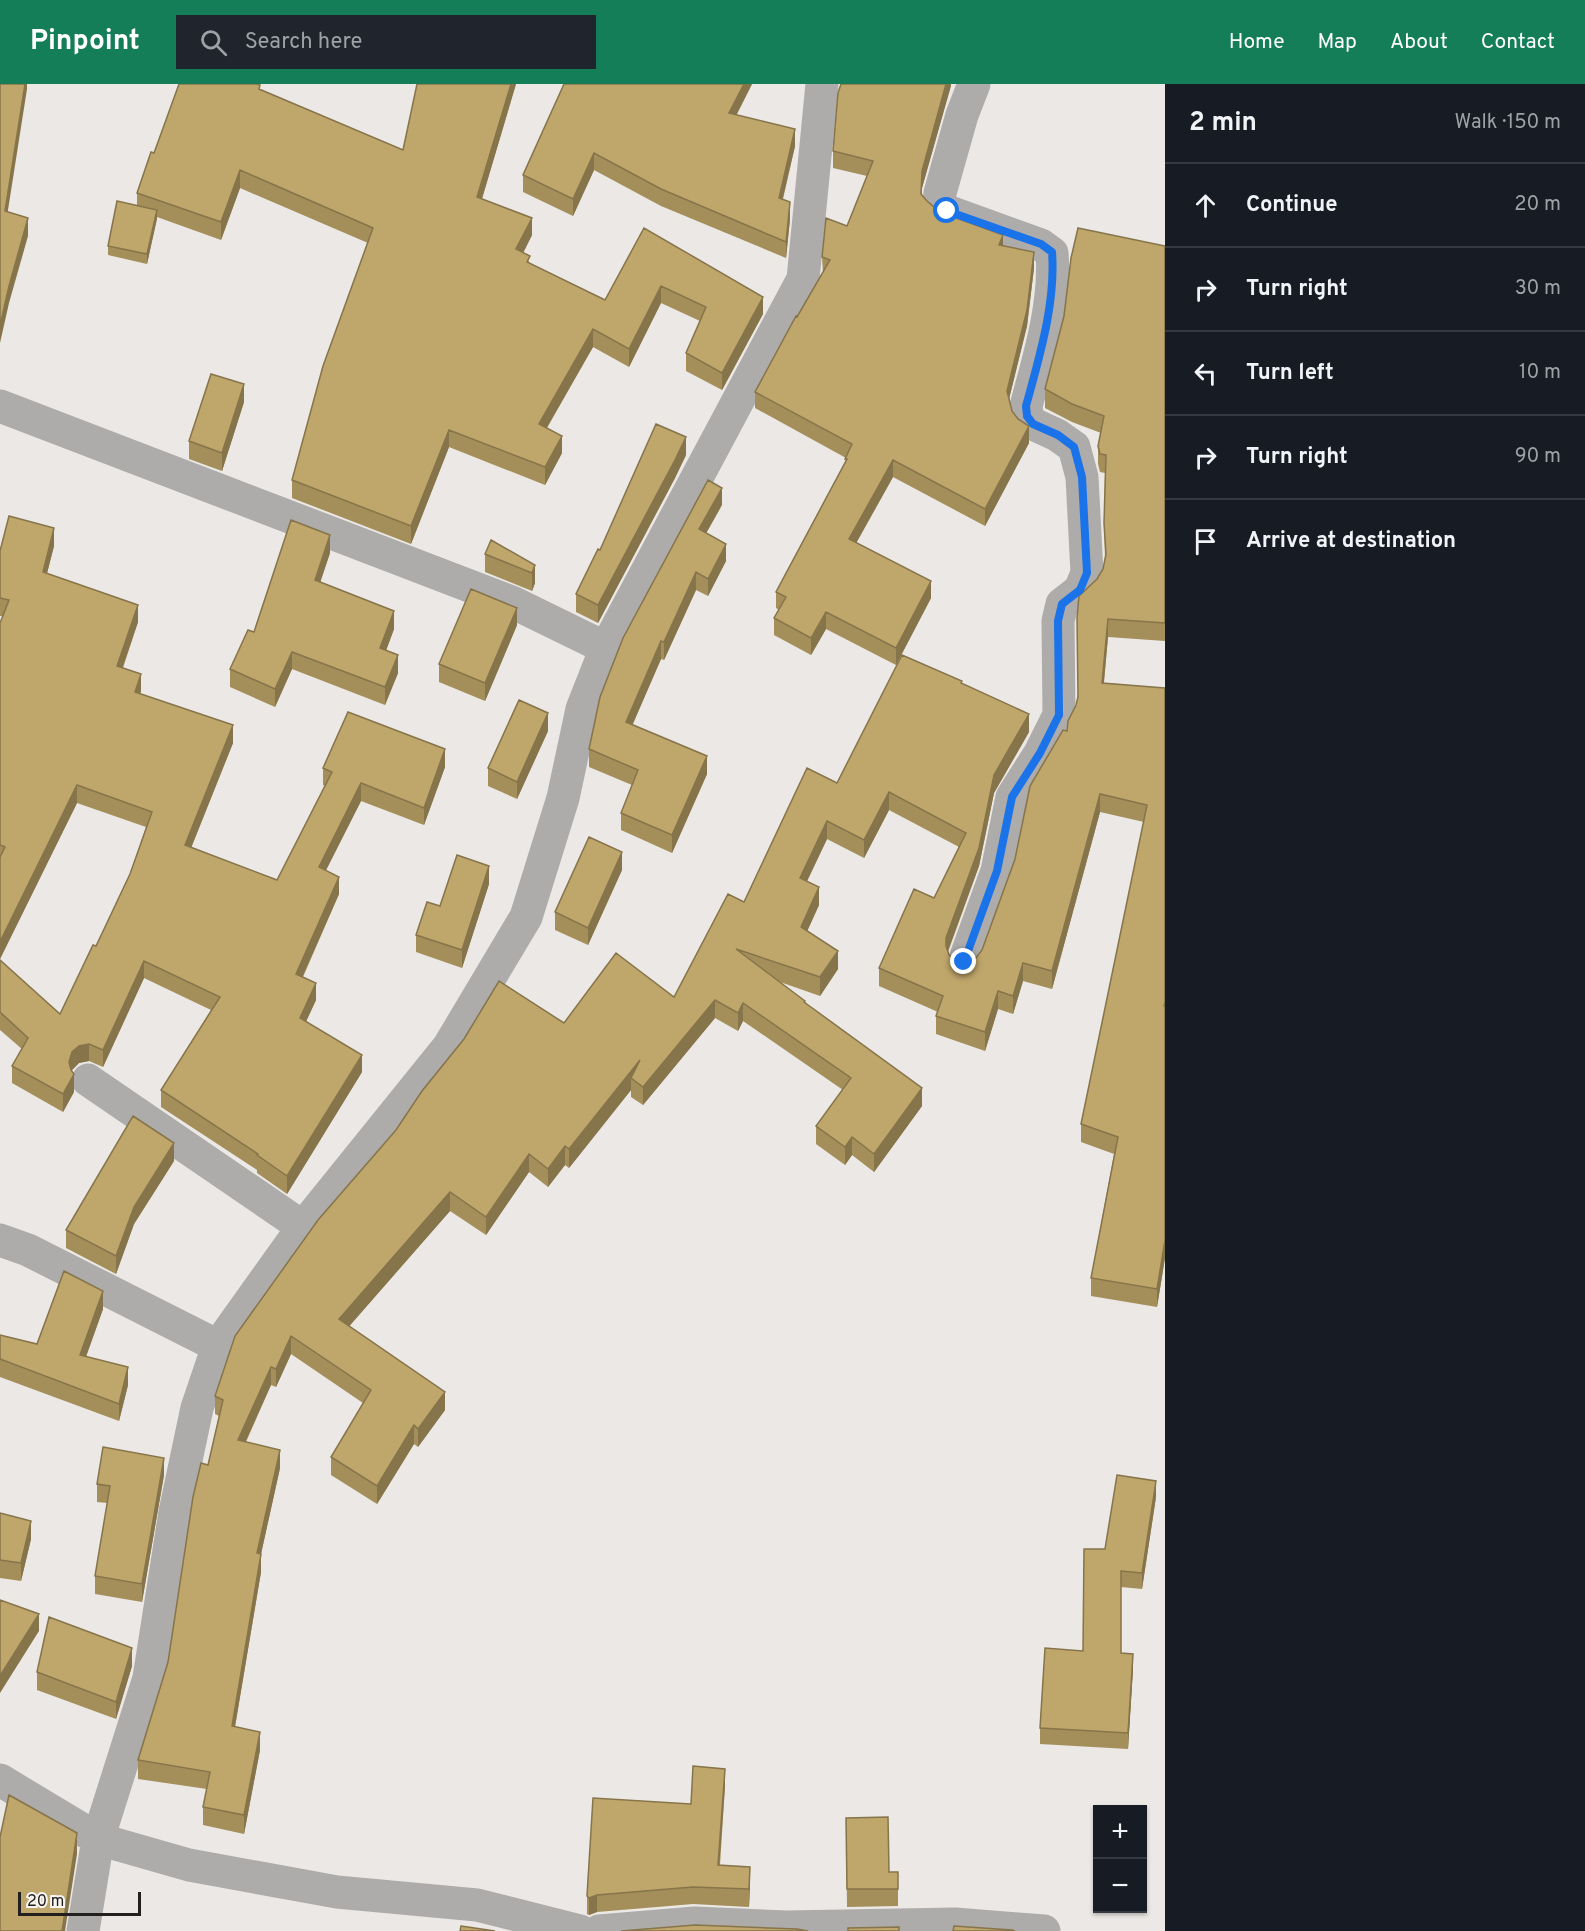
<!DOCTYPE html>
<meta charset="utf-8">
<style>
body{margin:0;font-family:Overpass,sans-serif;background:#20242c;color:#f1f3f6}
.controls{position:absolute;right:18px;bottom:18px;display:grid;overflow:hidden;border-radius:0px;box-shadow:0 2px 4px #0004}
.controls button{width:54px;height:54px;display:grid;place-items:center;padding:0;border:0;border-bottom:2px solid #363941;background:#171b24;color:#f1f3f6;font:30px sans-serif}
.scale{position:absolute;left:18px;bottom:15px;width:123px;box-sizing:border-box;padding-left:6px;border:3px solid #22201f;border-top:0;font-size:16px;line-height:21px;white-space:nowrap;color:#22201f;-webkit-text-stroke:4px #f8f5f2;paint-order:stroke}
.stop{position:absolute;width:18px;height:18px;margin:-14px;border:4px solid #1a73e8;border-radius:50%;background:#fff}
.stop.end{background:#1a73e8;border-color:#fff;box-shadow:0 2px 6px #0008}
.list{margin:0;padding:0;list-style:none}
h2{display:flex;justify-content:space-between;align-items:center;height:78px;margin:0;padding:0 24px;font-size:26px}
h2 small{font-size:20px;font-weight:400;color:#9ea1a6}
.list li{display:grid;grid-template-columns:39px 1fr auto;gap:18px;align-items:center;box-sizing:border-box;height:84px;padding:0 24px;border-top:2px solid #363941}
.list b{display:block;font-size:22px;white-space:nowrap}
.list em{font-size:20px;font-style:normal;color:#9ea1a6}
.icon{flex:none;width:33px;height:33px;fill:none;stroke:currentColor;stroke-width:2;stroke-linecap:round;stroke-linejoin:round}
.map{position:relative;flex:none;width:1165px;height:1847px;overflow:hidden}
header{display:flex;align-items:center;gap:36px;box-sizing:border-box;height:84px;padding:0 30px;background:#147e59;color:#fff}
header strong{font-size:28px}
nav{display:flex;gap:33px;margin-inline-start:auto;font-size:21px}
.search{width:420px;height:54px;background:#20242c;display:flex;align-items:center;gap:15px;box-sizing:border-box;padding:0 21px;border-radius:0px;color:#9ea1a6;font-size:22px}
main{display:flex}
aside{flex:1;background:#171b24}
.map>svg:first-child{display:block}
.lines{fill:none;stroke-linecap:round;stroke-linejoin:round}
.minor{stroke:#aeacab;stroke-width:33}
.wall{fill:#a48f5b}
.shaded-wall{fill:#86744a}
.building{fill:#bfa66a;stroke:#86744a;stroke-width:1.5}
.route{stroke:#1a73e8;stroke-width:8}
</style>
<header>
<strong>Pinpoint</strong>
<div class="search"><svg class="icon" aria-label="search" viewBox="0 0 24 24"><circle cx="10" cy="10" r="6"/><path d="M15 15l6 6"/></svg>Search here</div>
<nav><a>Home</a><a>Map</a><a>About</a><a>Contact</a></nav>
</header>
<main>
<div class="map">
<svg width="1165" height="1847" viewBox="0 0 1165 1847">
<rect width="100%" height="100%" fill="#ebe8e5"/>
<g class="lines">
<path class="minor" d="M0 322 514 519 606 564
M964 878 997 787 1012 713 1040 669 1059 631 1058 537 1062 520 1080 506 1087 489 1082 393 1074 363 1057 351 1033 340 1027 332 1026 322C1039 274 1056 219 1052 169L1041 161 947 127 939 120 940 109 962 31 974 0
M88 996 303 1143
M0 1156 28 1166 218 1262
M0 1696 98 1755 189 1781 337 1808 477 1821 580 1847
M83 1847 98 1755 149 1594 175 1428 197 1324 218 1262 303 1143 449 962 526 833 563 714 582 625 606 564 803 195 822 0
M599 1847 695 1839 787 1843 955 1840 1044 1847"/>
</g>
<path class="wall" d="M417 0H516L482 115 532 151 523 169 530 179 605 216 644 144 763 230 722 306 686 287V269L700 237 661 219 629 283 593 263 547 344 562 369 545 401 449 363 411 460 292 414V396L368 159 240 104 221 156 157 133 147 180 108 171V162L137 121V109L154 69 260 5 403 66Z
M564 0H752L736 31 795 62 783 115 790 135 786 174 661 122 594 86 573 132 523 108V91Z
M951 0 922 104V110L927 117 940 128 1003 161 1034 184 1027 242 1009 315 1012 327 1029 359 985 442 893 393 856 459 931 514 896 581 826 545 811 571 774 551V534L779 526 776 524V508L845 378 846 374 755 324V308L797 233 823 190 822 173 847 142 867 92 833 84V67Z
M1165 162V557L1108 553 1104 599 1165 604V1174L1157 1223 1091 1212V1194L1114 1070 1081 1058V1040L1144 738 1100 728 1052 905 1023 897 1013 930 998 925 985 967 936 950V932L938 928 879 902V884L934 814 959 763 889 726 864 774 827 755 807 797 819 821 807 847 838 885 820 912 780 898 805 918 922 1022 874 1088 852 1071 845 1081 816 1060V1042L843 1006 743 937 738 947 715 934 643 1021 631 1013V1006L569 1084 565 1081 548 1103 529 1088 486 1151 450 1127 349 1242 445 1326 418 1363 414 1360 377 1420 331 1391V1373L363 1319 291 1270 276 1303 271 1301 246 1358 280 1384 261 1470V1488L235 1643 260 1666 244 1750 203 1741V1723L207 1705 138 1695V1676L168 1578 208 1381 219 1332 215 1330V1312L564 939 674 913 744 818 837 699 962 600 1029 648 994 709 979 782 948 868 949 871 957 877 967 878 976 874 982 866 1067 647 1076 621 1097 495 1103 485 1105 474 1104 439 1105 389 1100 388 1098 380V362L1101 349 1072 338 1045 324V305Z
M244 318 222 387 189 375V357Z
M686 371 675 394 598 539 576 528V510L600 466Z
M722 421 706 449 726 477 708 512 696 506 664 576 661 575 632 641 707 690 672 769 621 746V729L632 701 589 683V665L600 613Z
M54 462 47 489 138 538 123 584 141 607 140 610 233 659 191 764 277 796 325 702 323 701V684L445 683 424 741 361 717 326 786 339 810 303 893 316 916 306 937 362 988 287 1110 257 1089V1086L161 1023V1006L211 926 144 894 103 983 89 977 79 979 72 986 74 1008 63 1028 12 999V982L22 965 0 946V876L60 930 96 862 130 790 146 743 77 719 0 875V539L3 532H0V467Z
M330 469 320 498 394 545 386 567 398 589 385 621 292 585 275 623 230 603V585L254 548Z
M485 470 535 481V499L532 507 485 488Z
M517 541 485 617 439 598V580Z
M548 647 517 715 488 702V684Z
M622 786 588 861 555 846V828Z
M489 800 462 884 416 868V851L440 822Z
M174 1077 134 1140 116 1190 66 1164V1146Z
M103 1225 86 1273 128 1301 119 1337 0 1293V1251L37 1260Z
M164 1391 142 1518 95 1510V1492L108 1419 97 1418V1400Z
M1156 1413 1142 1505 1121 1503V1569L1133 1585 1128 1665 1040 1660V1644L1083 1567 1105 1465Z
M0 1429 31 1455 21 1497 0 1494Z
M132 1582 116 1635 37 1606V1588Z
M725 1702 720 1781 750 1801 749 1823 693 1820 597 1828 589 1831 587 1830V1812L691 1720Z
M846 1734 889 1788H898V1822L847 1823Z"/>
<path class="shaded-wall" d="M25 0H27V5L5 145V127Z
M511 0H516L477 131V113Z
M744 0H752L729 46V29Z
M946 0H951V2L922 104V87Z
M795 45V62L779 130V114Z
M594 69V86L573 132V115Z
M240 86V104L221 156V138Z
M790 118V135L786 174V158Z
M157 126V135L147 180V170Z
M28 134V152L9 219 0 259V242L9 202Z
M532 134V151L516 183V165Z
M1003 151V167L999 161Z
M1034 168V184L1027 242 1007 323V307Z
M661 202V219L629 283V265Z
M763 213V230L722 306V289Z
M593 245V263L539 357V340Z
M244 300V318L222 387V369Z
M1029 342V359L985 442V425Z
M449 346V363L411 460V442Z
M562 352V369L545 401V383Z
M686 353V371L675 394 598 539V521Z
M893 376V393L849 472V455Z
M722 404V421L699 462V445Z
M54 444V462L43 505V488Z
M330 451V469L315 514V496Z
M726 460V477L708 512V495Z
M535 481V499L532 507V489Z
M696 488V506L664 576V558Z
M931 497V514L896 581V564Z
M138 521V538L117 599V582Z
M517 524V541L485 617V599Z
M394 527V545L380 582V564Z
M826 528V545L811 571V554Z
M1108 535V553L1102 617V599Z
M661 557V575L626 656V638Z
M292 568V585L275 623V605Z
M398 571V589L385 621V603Z
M141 590V607L135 625V608Z
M548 629V647L517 715V698Z
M1029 630V648L994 709 979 782 946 872V854L994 691Z
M233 641V659L185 779V761Z
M445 665V683L424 741V724Z
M707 672V690L672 769V751Z
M361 699V717L319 800V783Z
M77 701V719L0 875V858Z
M889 708V726L864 774V756Z
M1100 710V728L1052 905V887Z
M827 737V755L800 812V794Z
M622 768V786L588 861V844Z
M489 782V800L462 884V866Z
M339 793V810L296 907V890Z
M819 803V821L801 861V843Z
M838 867V885L820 912V893Z
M144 877V894L103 983V966Z
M1023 879V897L1013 930V912Z
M316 899V916L300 951V934Z
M998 907V925L985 967V948Z
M715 916V934L643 1021V1003Z
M743 919V937L738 947V929Z
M89 960V977L79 979 72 986 69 995V978L72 968 79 962Z
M362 971V988L287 1110V1092Z
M640 976 631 994V1006L569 1084V1065Z
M74 990V1008L63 1028V1010Z
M922 1004V1022L874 1088V1070Z
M852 1053V1071L845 1081V1063Z
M174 1059V1077L134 1140 116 1190V1172L134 1123Z
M565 1062V1081L548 1103V1085Z
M529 1070V1088L486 1151V1133Z
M450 1108V1127L339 1254V1235Z
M1165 1156V1174L1157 1223V1205Z
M103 1207V1225L80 1289V1271Z
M291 1252V1270L276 1303V1285Z
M128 1283V1301L119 1337V1320Z
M271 1283V1301L238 1374V1356Z
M445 1308V1326L418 1363V1345Z
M414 1341V1360L377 1420V1402Z
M280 1366V1384L257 1488V1469Z
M164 1374V1391L142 1518V1500Z
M1156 1397V1413L1142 1505V1489Z
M31 1437V1455L21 1497V1479Z
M261 1470V1488L232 1660V1642Z
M39 1530V1547L0 1609V1592Z
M132 1564V1582L116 1635V1618Z
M1133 1570V1585L1128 1665V1649Z
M260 1648V1666L244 1750V1731Z
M725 1685V1702L718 1798V1781Z
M77 1749V1770L65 1847H62Z
M750 1783V1801L749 1823V1805Z
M597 1811V1828L589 1831V1814Z"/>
<path class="building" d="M0 0H25L5 127 28 134 9 202 0 242Z
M179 0H257L260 1 259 5 403 66 417 0H511L477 113 532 134 516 165 530 172 527 178 605 216 644 144 763 213 722 289 686 269 706 223 661 202 629 265 593 245 539 340 562 352 545 383 449 346 411 442 292 396 323 282 373 144 240 86 221 138 137 109 151 68 154 69Z
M564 0H744L729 29 795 45 779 114 790 118 786 158 661 105 594 69 573 115 523 91Z
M841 0H946L922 87 921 110 927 117 940 128 1003 151 999 161 1034 168 1027 226 1007 307 1012 327 1018 335 1029 342 985 425 893 376 849 455 931 497 896 564 826 528 811 554 774 534 786 513 776 508 847 375H845L852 360 755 308 796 232 797 233 830 176 822 173 826 134 847 142 873 77 833 67 838 9Z
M117 117 157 126 147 170 108 162Z
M1078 144 1165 162V539L1108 535 1102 599 1165 604V918L1164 922 1165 923V1156L1157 1205 1091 1194 1118 1053 1081 1040 1147 721 1100 710 1052 887 1023 879 1013 912 998 907 985 948 936 932 943 912 879 884 914 805 934 814 966 749 889 708 864 756 827 737 800 794 819 803 801 843 838 867 820 893 736 865 805 917 804 918 922 1004 874 1070 852 1053 845 1063 816 1042 851 994 743 919 738 929 715 916 643 1003 631 994 640 976 569 1065 565 1062 548 1085 529 1070 486 1133 450 1108 339 1235 445 1308 418 1345 414 1341 377 1402 331 1373 371 1306 291 1252 276 1285 271 1283 238 1356 280 1366 257 1469 261 1470 232 1642 260 1648 244 1731 203 1723 210 1688 138 1676 168 1578 193 1413 201 1379 208 1381 223 1316 215 1312 235 1252 318 1136 396 1046 422 1007 464 955 499 897 564 939 616 869 674 913 728 810 744 818 807 684 837 699 902 571 962 597 961 599 1029 630 994 691 979 764 946 854V862L949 871 957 877 967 878 976 874 982 866 1015 775 1030 702 1063 646 1067 647 1068 637 1076 621 1078 613 1077 534 1079 512 1097 495 1103 485 1106 470 1104 439 1106 371 1100 370 1098 362 1104 332 1072 320 1045 305 1064 232 1071 174Z
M211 290 244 300 222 369 189 357Z
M656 340 686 353 675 376 598 521 576 510 598 465 600 466Z
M708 396 722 404 699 445 726 460 708 495 696 488 664 558 661 557 626 638 707 672 672 751 621 729 638 686 589 665 600 613 623 554Z
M9 432 54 444 43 488 138 521 117 582 141 590 135 608 233 641 185 761 277 796 332 688 323 684 348 628 445 665 424 724 361 699 319 783 339 793 296 890 316 899 300 934 362 971 287 1092 257 1071 258 1070 161 1006 220 913 144 877 103 966 89 960 79 962 72 968 69 978 71 986 74 990 63 1010 12 982 28 954 0 928V876L60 930 93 861 96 862 130 790 152 728 77 701 0 858V773L5 763 0 761V539L9 516 0 514V467Z
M291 436 330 451 315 496 394 527 380 564 398 571 385 603 292 568 275 605 230 585 248 546 254 548Z
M491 456 535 481 532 489 485 470Z
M471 505 517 524 485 599 439 580Z
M519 616 548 629 517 698 488 684Z
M589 753 622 768 588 844 555 828Z
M457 771 489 782 462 866 416 851 427 818 440 822Z
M133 1032 174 1059 134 1123 116 1172 66 1146Z
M64 1187 103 1207 80 1271 128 1283 119 1320 0 1275V1251L37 1260Z
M103 1363 164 1374 142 1500 95 1492 110 1402 97 1400Z
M1117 1391 1156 1397 1142 1489 1121 1487V1569L1133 1570 1128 1649 1040 1644 1045 1564 1083 1567 1084 1465H1105Z
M0 1429 31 1437 21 1479 0 1476Z
M0 1516 39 1530 0 1592Z
M49 1533 132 1564 116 1618 37 1588Z
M693 1682 725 1685 718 1781 750 1783 749 1805 693 1803 597 1811 589 1814 587 1812 593 1714 691 1720Z
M9 1711 77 1749 62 1847H0V1753Z
M888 1733 889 1788H898V1805H847L846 1734Z
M695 1841 797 1845 808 1847H621Z
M461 1842 495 1847H460Z
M954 1842 1012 1846 1015 1847H953Z
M899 1843V1847H848V1844Z"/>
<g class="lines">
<path class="route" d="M947 127 1041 160 1052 168C1056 219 1039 274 1026 322L1027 332 1033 340 1058 351 1074 363 1082 393 1087 489 1080 506 1062 520 1058 537 1059 631 1040 669 1012 713 997 787 964 878"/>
</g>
</svg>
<div class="controls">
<button>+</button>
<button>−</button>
</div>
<div class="scale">20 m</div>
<div class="stop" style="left:947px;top:127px"></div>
<div class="stop end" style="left:964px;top:878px"></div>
</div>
<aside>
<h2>2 min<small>Walk · 150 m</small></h2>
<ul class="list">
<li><svg class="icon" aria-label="ahead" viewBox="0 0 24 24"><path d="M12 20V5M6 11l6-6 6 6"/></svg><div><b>Continue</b></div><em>20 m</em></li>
<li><svg class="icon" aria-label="right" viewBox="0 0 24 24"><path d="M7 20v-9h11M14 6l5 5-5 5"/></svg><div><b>Turn right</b></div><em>30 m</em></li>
<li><svg class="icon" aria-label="left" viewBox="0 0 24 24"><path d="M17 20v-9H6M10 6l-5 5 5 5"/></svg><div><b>Turn left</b></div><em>10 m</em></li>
<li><svg class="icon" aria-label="right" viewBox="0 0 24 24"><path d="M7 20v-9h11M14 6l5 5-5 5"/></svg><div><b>Turn right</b></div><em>90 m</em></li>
<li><svg class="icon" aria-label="arrive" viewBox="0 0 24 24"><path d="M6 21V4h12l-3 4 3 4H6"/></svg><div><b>Arrive at destination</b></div></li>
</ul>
</aside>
</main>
